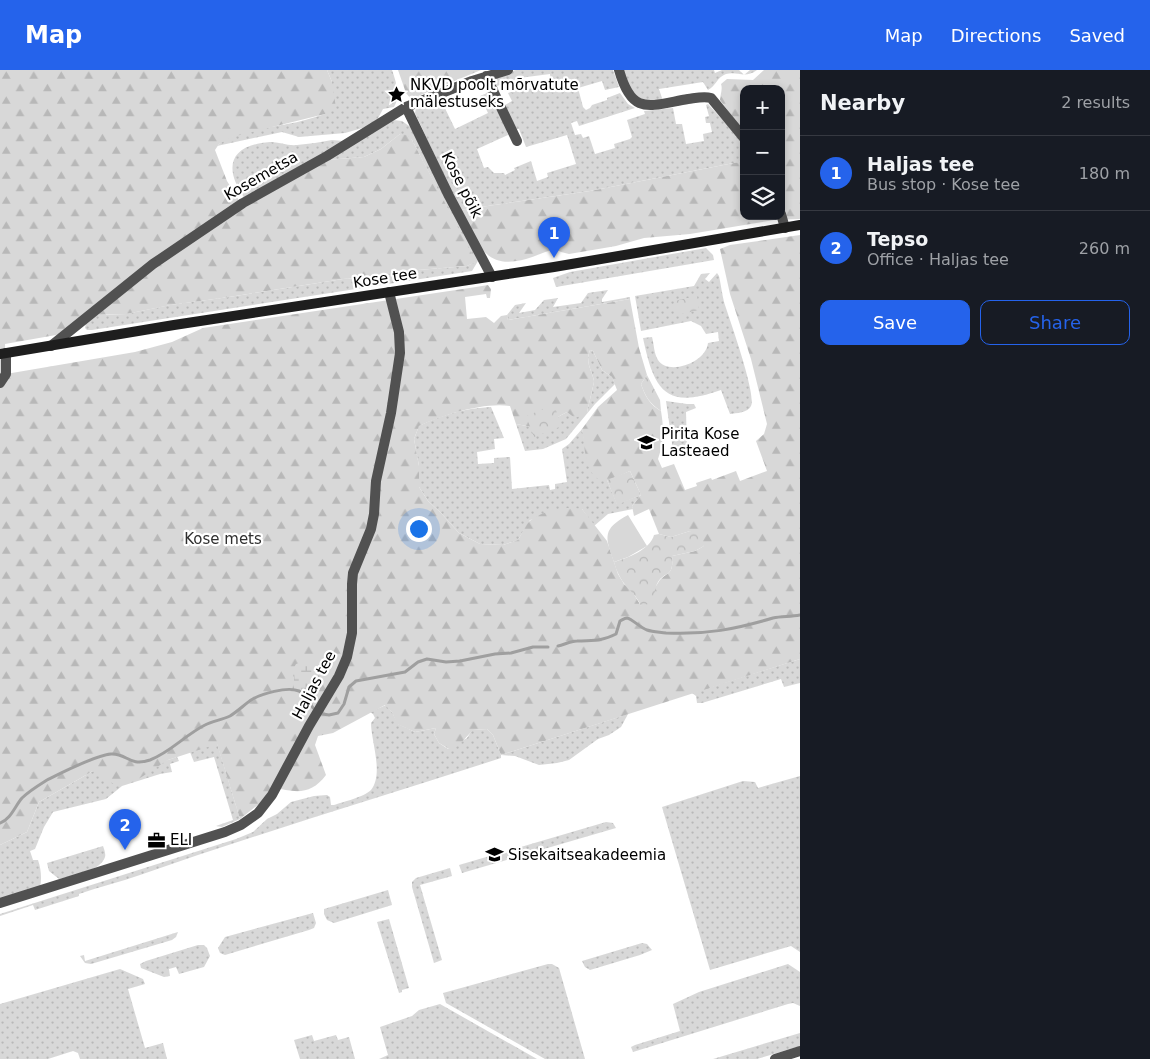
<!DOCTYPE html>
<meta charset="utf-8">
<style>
body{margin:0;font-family:"DejaVu Sans",sans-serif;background:#20242c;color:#f1f3f6}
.controls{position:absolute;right:15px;top:15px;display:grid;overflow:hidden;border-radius:10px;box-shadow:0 2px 8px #0003}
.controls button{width:45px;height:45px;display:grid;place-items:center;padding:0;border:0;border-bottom:1px solid #363941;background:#171b24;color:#f1f3f6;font:25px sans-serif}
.you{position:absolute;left:418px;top:458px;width:18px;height:18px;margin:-12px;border:4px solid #fff;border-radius:50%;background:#1a73e8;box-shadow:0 0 0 8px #1a73e833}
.badge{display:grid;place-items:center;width:32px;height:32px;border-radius:50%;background:#2563eb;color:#fff;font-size:16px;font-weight:700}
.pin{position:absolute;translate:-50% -41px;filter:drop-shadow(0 1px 2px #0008)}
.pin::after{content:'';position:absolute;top:26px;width:18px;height:15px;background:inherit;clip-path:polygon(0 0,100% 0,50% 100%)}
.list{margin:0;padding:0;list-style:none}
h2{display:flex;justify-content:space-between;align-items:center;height:65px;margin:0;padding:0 20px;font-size:21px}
h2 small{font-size:16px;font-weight:400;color:#9ea1a6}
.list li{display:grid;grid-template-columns:32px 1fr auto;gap:15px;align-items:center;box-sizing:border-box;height:75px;padding:0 20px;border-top:1px solid #363941}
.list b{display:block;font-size:19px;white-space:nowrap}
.list p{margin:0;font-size:16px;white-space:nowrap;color:#9ea1a6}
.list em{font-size:16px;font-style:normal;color:#9ea1a6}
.actions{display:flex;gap:10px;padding:15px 20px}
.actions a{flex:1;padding:11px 0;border:1px solid #2563eb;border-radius:10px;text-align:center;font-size:18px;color:#2563eb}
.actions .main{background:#2563eb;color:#fff}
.icon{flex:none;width:28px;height:28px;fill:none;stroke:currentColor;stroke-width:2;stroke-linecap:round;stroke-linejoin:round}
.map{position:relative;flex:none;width:800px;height:989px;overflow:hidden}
header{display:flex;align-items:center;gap:30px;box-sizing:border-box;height:70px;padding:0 25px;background:#2563eb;color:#fff}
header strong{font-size:24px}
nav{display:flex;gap:28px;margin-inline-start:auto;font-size:18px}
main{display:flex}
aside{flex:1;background:#171b24}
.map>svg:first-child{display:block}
.grass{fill:url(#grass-dots);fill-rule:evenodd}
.forest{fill:url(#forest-firs);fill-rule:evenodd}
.wetland{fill:url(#wetland-marsh)}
.park{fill:url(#park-crowns)}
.pitch{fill:#d8d8d8}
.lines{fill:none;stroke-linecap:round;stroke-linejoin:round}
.stream{stroke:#9f9f9f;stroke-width:3}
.minor{stroke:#515151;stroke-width:10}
.tertiary{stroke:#515151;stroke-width:10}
.secondary{stroke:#1e1e1e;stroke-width:10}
.labels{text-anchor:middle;stroke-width:4.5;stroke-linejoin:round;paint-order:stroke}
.poi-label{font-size:15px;fill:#000;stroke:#fff;text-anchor:start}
.street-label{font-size:15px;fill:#000;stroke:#fff}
.park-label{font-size:15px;fill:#2f2f2f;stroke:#fff}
</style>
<header>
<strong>Map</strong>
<nav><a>Map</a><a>Directions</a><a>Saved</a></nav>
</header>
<main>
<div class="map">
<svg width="800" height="989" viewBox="0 0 800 989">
<defs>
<pattern id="grass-dots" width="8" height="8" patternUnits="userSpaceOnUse" patternTransform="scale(1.25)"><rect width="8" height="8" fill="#d8d8d8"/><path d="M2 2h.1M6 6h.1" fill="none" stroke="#b8b8b8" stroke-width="1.8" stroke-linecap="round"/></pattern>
<pattern id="forest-firs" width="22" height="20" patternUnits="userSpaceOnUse" patternTransform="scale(1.25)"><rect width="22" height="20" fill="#d8d8d8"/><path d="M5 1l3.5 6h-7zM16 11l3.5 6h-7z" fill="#b8b8b8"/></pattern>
<pattern id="wetland-marsh" width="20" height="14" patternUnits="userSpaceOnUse" patternTransform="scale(1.25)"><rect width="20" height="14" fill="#d8d8d8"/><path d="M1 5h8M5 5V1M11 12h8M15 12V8" fill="none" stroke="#b8b8b8"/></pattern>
<pattern id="park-crowns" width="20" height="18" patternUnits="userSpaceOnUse" patternTransform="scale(1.25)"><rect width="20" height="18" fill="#d8d8d8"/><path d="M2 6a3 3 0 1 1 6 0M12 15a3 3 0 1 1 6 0" fill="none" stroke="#b8b8b8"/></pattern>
</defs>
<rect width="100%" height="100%" fill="#fff"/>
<path class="grass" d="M327 0H392C396 12 401 25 394 37L383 39 377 50 366 57 345 63 299 67 282 62 217 76C230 61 268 58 287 54 300 52 312 48 325 44L332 12Z
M516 0H613L619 17 605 20 602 11 578 18 583 37 586 40 590 38 592 35 607 30V28L620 23 628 34 635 38 579 56 577 51 571 53 575 65 581 64 583 68 589 66 595 84 615 78 614 74 630 69 632 67 627 50 645 44 644 41 673 38 676 54H682L686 74 704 71 703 64 712 62 710 53H706L705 47 709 46 706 35 708 34 744 73V91L590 121 460 140 415 43 416 38 434 30 442 32 455 59 488 43 480 26 487 23 483 14 484 13 509 60 507 62 508 65 477 79 484 98 488 97 494 103H504L505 105 515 100 514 98 531 91 537 111 548 107 547 103 576 94 567 65 526 77 519 59H516L492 11 496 5ZM550 4 551 18 519 19 508 23 512 31 505 35 497 16 519 8Z
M622 0H714L715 3 722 0H739L744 5 750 0H757C745 9 738 1 726 4 717 7 716 16 708 20L703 12 659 19 663 31 649 33 634 26Z
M393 50 402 51 412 58 478 191 472 201 92 260H87L85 258 86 253 95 245 126 244 170 235 229 227 343 209 385 206 418 200 467 196 475 192 412 70 400 64 381 79 364 87 327 90Z
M332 70 344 71 245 129C223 98 229 75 270 72 279 72 288 76 297 75 309 74 321 72 332 70Z
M706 178 713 185 714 190 556 217 553 208 570 202Z
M710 203 705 209 709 212 717 203 719 206C721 215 722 224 724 232 729 248 757 325 751 336 748 343 736 343 730 344L721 320C665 340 654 320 643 268L652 267C654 274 654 284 658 290 668 306 706 293 708 273L719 271 718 262 706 264 701 256 691 251 641 261 635 226 694 216 701 204Z
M608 220 602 229V232L630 227V229L508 250 507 245 515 235 526 233 519 243 535 240 544 230 558 228 553 237 581 233 588 223Z
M590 280 593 281 602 300 612 307 615 314 595 334 566 369 543 379 525 381 516 354 537 358 567 342 587 343C588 337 594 314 594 311 592 300 585 293 590 280Z
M666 331 687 334H694L696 338 686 342 687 379 671 386 672 373Z
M491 337 504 368 494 369 495 379 477 382 478 394 494 393V388L510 387 512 419 549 415 550 420 555 419V414L567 412 562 379 569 374 582 359 585 374 597 408 607 410 617 434 641 425 632 436 633 439 608 444 594 456 582 439 530 450 518 470 503 475 480 474 459 463 441 443 428 431 419 417V396L414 369 419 356C441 345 466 338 491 337Z
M800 589V613L784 617 781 609 702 633H697L696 626 692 623Z
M386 635 392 642 398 654 415 662 436 658 434 664 439 673 448 679 467 668 472 660 487 659 493 665 501 685 628 644 621 657 609 665 598 669 569 690 557 693 539 695 515 686 501 685V688C381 727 260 763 140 805 120 812 99 817 79 824V826L35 840 33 835 0 846V844L236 769 253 762 267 749 277 744 291 732 314 726 327 725 330 727 331 735H334C343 732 364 727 371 720 384 704 371 671 371 653L375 648 373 644 370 642Z
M217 673 240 749 222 757 216 756 233 750 214 687 194 692 190 682Z
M177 687 179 691 170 694 172 702 160 704 122 716 106 729 53 742 44 757 35 779 30 781 33 790H38C41 799 42 808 40 818L0 830V775L27 762 39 732 93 701 168 690Z
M800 706V882L791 876 710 900 662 737 743 711 755 712 758 718Z
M606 752 613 753 616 758 462 803 459 795Z
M103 776C104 779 106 784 105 787 101 801 71 806 59 809L49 801 47 793Z
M450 798 452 806 420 815 442 890 434 893 412 817V812L416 808Z
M388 820 392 835 334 853 327 850 324 844V839Z
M313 843 316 853 314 858 309 860 225 885 220 883 218 878 225 867Z
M389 849 409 918 402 920V922L399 923 377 852Z
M178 862 176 867 172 870 91 894 85 893 80 886 84 885 85 891Z
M642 873 647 874 652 880 640 885 590 900 585 897 582 891Z
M198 875H204L207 878 210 886 204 897 179 904 176 897 169 899 170 906 164 907 141 898 140 894 146 891Z
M548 894H552L559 898 585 989H545L446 933 443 923Z
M788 894 800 902V936L793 933 788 934 633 982 631 977 635 975 680 961 673 934 699 922Z
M120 899 143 909 145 914 128 919 145 978 163 973 167 989H80L78 983 73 981 48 989H0V934Z
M440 934 537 989H379L388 985 380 957 412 946 419 940Z
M800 963V976L757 989H713Z
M312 965 314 971 336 965 338 970 349 967 355 989H300L294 970Z"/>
<path class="forest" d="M0 0H327L332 12 336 38 325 44 232 67 219 74 215 80 227 111 243 137 327 90 364 87 381 79 400 64 407 65 412 70 476 192 467 196 418 200 385 206 343 209 229 227 171 235 126 244 84 245 64 262 56 265 5 274 6 304 135 282 172 272 203 258 476 217 488 215 491 219 490 228H487L486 224 465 227 467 249 486 247 494 253 501 246 507 245 508 250 630 229 639 278 647 305 641 314C645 326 650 335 661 341 664 359 664 372 658 389L662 398 674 394 685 420 697 416 696 413 711 408 712 410 736 401 740 411 767 401 756 371 764 364 767 354 751 289 730 224 720 179 730 175 800 165V589L501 685 493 665 487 659 473 660 458 676 449 679 439 673 434 664 436 658 415 662 397 654 392 642 385 635 333 663 318 666 315 675 326 705C311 725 296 723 273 717L264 730 240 749 217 674 168 690 137 710 117 716 93 701 39 732 27 762 0 775ZM590 280 593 281 602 300 612 307 617 320 598 337 582 359C585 374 584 414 608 410 615 408 623 404 630 401L641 425 632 436 634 446 649 439 659 464 671 467 690 461 704 476 695 481 672 486C674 508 665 501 658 513 653 521 647 528 641 536L632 521 624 514 618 504 607 471 582 439C566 436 545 440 531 450 526 453 522 464 518 470L503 475 480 474 459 463 441 443 428 431 419 417V396L414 369 419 356C443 345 483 332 510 336L516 354 537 358 567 342 575 348 587 343C588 337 594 314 594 311 592 300 585 293 590 280Z
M398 0H481L411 29 406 23Z
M764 0H800V149L774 150 690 164 644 168 616 176 569 184 561 182 556 179C546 181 536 186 526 189 483 201 478 172 460 140L590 121 744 91V146H781V19H744V62L720 30C720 25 723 19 721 14L727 9 753 10Z"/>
<path class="wetland" d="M299 593C309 594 316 591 324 599L323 606 304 624 294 620V607L291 603 296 594Z"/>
<path class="park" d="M697 226 699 240 677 245 674 231Z
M647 305 660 330 661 341C650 334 645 326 641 314Z
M554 335 562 356 534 367 526 346Z
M630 401 641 425 617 435 607 410Z
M690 461 701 465 704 476 695 481 672 486C674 508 665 501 658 512 654 518 655 526 655 532L641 536C637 526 629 520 623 512 619 506 616 500 614 492 627 488 650 480 654 465L659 464 671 467Z"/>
<path class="pitch" d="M628 445 647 476 628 487 614 492C605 467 602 459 628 445Z"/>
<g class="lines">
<path class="stream" d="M558 576C564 575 570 571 577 571 594 570 600 572 616 564L620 551C622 550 625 548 627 548 632 549 641 558 647 560 653 562 660 562 666 563 706 565 736 559 773 548 782 546 791 547 800 545
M323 644 329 645 338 643 344 634 349 617 356 611 405 602 418 592 427 589 446 592 460 591 495 584 511 583 533 577H548
M0 753C11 749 15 736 22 728 29 721 39 715 47 710 61 703 96 685 111 684 127 683 129 697 150 690 171 682 185 665 205 655 212 651 222 650 230 646 238 641 244 635 251 630 261 624 287 616 299 621 306 624 309 632 313 638"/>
<path class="minor" d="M619 0C632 46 648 36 688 29 696 28 704 26 711 28L744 68
M486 6 517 71
M406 37 449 126 492 207
M781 144 785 158
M51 276 153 194 243 133 327 86 406 37 472 11 508 0
M0 833 225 762 241 755 258 743 272 725 309 656 339 606 347 587 352 563V514L353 503 371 459 374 444 376 411 391 343 400 283 399 262 389 222
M775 989 800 981"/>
<path class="tertiary" d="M0 313 6 304V283"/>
<path class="secondary" d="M0 284 174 255 554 197 800 155"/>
</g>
<defs>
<symbol id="sight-bare" viewBox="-9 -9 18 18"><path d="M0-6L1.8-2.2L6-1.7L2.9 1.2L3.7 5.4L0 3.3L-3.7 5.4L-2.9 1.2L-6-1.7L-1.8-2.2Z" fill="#000" stroke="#fff" stroke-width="2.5" paint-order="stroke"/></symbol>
<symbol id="school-bare" viewBox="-9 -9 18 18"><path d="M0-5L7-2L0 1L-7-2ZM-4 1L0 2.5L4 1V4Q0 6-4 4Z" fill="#000" stroke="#fff" stroke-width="2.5" paint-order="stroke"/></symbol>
<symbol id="office-bare" viewBox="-9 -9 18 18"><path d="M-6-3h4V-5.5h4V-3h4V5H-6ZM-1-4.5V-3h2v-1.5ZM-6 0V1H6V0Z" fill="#000" stroke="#fff" stroke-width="2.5" paint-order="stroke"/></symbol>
<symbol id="university-bare" viewBox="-9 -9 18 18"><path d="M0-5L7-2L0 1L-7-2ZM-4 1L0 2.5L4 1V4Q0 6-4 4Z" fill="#000" stroke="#fff" stroke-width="2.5" paint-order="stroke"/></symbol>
</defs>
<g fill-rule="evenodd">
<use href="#sight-bare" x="384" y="12" width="25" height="25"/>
<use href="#school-bare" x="634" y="360" width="25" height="25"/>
<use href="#office-bare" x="144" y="758" width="25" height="25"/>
<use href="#university-bare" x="482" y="772" width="25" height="25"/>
</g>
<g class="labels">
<g class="poi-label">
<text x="410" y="20">NKVD poolt mõrvatute<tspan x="410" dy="17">mälestuseks</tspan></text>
<text x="661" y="369">Pirita Kose<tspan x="661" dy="17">Lasteaed</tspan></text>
<text x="170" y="775">ELI</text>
<text x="508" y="790">Sisekaitseakadeemia</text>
</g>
<g class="street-label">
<text transform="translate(261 106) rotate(-30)" y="5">Kosemetsa</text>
<text transform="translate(462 115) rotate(63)" y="5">Kose põik</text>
<text transform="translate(385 208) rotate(-9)" y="5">Kose tee</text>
<text transform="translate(314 615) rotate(-62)" y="5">Haljas tee</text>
</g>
<g class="park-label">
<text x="223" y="474">Kose mets</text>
</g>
</g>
</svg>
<div class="controls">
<button>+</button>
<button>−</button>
<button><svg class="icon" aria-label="layers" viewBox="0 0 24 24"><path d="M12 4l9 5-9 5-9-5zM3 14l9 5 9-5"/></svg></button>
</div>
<div class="you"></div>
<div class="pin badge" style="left:554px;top:188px">1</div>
<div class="pin badge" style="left:125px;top:780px">2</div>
</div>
<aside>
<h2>Nearby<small>2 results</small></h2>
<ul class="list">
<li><span class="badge">1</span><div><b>Haljas tee</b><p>Bus stop · Kose tee</p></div><em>180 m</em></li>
<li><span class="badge">2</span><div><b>Tepso</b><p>Office · Haljas tee</p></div><em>260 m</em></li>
</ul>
<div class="actions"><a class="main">Save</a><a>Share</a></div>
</aside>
</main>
